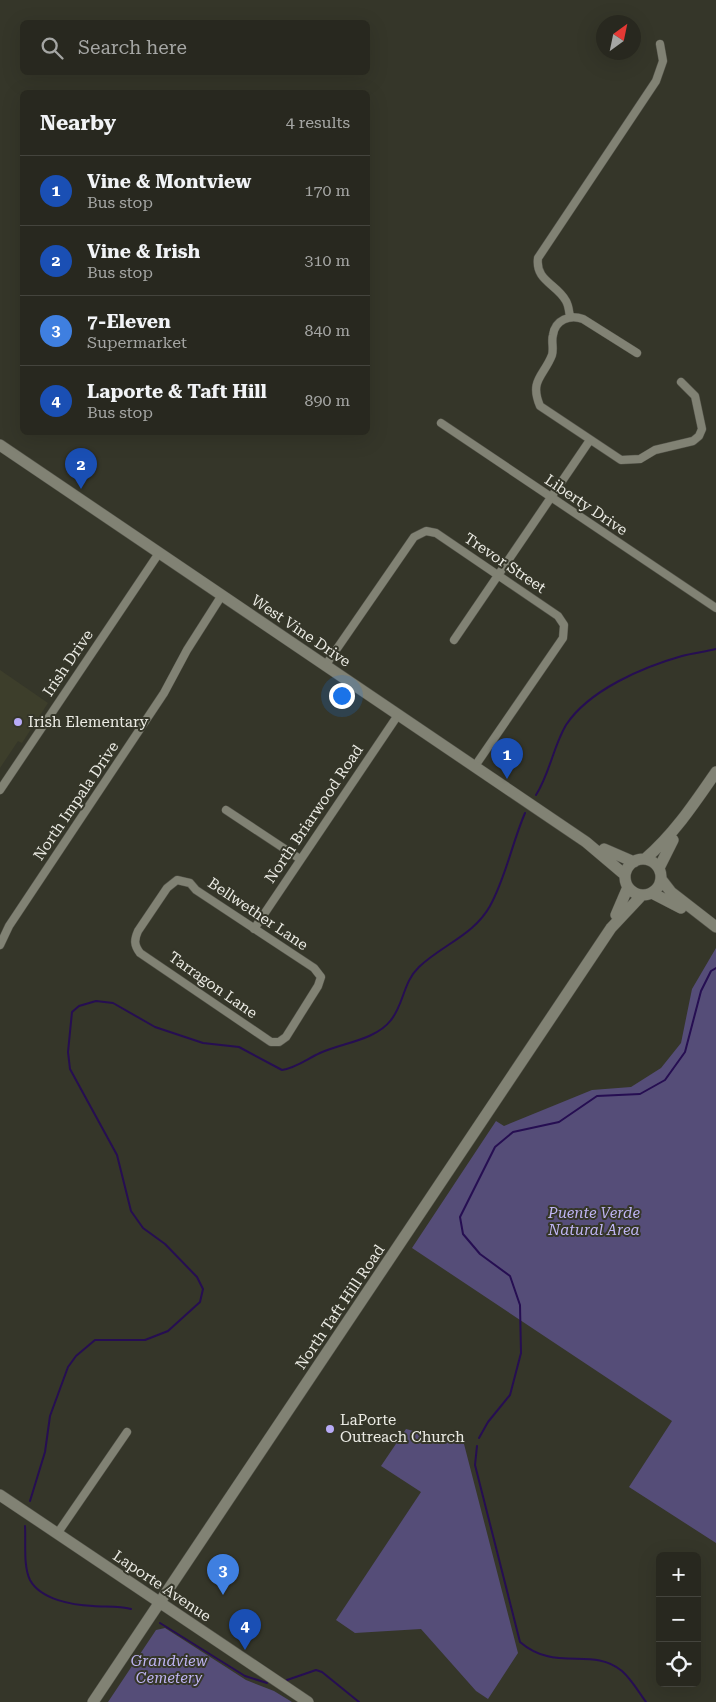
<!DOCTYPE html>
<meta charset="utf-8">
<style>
body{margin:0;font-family:"Roboto Serif",serif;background:#34342c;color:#f1f3f6}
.controls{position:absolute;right:15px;bottom:15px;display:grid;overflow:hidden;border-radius:8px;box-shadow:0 5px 20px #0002}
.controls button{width:45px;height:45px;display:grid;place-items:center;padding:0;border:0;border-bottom:1px solid #44443d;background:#28281f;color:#f1f3f6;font:25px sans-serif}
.compass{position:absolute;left:596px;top:15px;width:45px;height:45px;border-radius:50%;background:#28281f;box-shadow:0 5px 20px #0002;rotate:33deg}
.you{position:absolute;left:341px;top:695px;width:18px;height:18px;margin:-12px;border:4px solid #fff;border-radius:50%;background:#1a73e8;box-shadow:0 0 0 8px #1a73e833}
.badge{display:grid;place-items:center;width:32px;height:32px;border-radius:50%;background:#b8abf7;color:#fff;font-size:16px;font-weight:700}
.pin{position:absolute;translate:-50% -41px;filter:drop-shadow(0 1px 2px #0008)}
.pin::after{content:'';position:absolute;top:26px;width:18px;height:15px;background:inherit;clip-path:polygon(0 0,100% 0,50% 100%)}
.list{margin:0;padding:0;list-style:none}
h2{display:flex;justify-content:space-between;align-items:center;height:65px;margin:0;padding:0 20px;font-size:21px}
h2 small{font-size:16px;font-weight:400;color:#a5a6a4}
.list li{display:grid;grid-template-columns:32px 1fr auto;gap:15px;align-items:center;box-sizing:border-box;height:70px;padding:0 20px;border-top:1px solid #44443d}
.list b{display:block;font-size:19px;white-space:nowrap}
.list p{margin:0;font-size:16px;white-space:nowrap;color:#a5a6a4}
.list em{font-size:16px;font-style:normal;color:#a5a6a4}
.icon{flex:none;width:28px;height:28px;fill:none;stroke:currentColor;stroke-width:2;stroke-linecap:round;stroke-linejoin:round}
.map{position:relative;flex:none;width:716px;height:1702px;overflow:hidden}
.search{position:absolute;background:#28281f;box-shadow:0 5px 20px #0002;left:20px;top:20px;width:350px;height:55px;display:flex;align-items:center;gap:12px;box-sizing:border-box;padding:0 18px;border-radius:8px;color:#a5a6a4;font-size:19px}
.panel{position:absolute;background:#28281f;box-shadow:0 5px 20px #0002;left:20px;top:90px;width:350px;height:345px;border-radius:8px}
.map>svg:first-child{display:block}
.built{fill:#3d3e2b}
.green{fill:#554d78}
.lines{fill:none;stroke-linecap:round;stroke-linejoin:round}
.stream{stroke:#260e52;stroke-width:2}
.street-casing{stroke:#535349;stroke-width:9}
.secondary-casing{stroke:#535349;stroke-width:12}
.street{stroke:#818274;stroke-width:8}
.secondary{stroke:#818274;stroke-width:11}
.poi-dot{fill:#b8abf7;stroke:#353629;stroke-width:2}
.labels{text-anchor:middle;stroke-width:4;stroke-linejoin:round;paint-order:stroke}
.street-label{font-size:15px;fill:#ebebe4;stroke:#353629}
.poi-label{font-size:15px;fill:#ebebe4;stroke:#353629;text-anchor:start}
.park-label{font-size:15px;font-style:italic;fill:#bfb5f3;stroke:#353629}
</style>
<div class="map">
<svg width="716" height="1702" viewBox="0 0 716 1702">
<rect width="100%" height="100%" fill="#353629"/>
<path class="built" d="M0 670 48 703 22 743 18 741 0 768Z"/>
<path class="green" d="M716 948V1543L629 1487 672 1421 412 1248 496 1121 504 1126 592 1090 631 1087 661 1068 681 1043 692 989Z
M406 1429 464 1444 518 1653 488 1699 476 1691 421 1629 355 1633 336 1620 421 1492 381 1466Z
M165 1628 246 1680 274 1691 292 1702H108L156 1630Z"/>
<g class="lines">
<path class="stream" d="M536 795C550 773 553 747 566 725 589 690 643 667 682 656 693 653 705 652 716 649
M479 1438 488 1422 510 1395 521 1353 520 1305 510 1276 480 1254 463 1234 460 1217 495 1147 513 1132 559 1122 597 1096 640 1094 665 1080 685 1052 701 991 711 971 716 968
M477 1446 475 1465 520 1642C527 1648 538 1654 547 1656 573 1663 599 1652 622 1671 632 1680 638 1691 646 1702
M30 1501 45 1452 50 1416 68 1367 76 1356 95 1340H145L168 1331 200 1302 203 1289 197 1277 165 1244 143 1228 131 1211 117 1155 70 1069 68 1052 72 1012 79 1006 96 1001 113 1003 155 1027 203 1043 239 1047 282 1070C296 1068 307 1059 320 1053 342 1043 376 1040 391 1020 404 1004 403 982 419 967 442 945 474 935 490 906 506 877 512 843 525 813
M25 1526C26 1542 23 1566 30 1580 41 1600 73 1605 93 1606 105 1607 119 1606 131 1609
M160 1623 245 1676 267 1683
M287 1680 316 1670 322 1672 359 1702"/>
<defs>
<path id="street" d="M570 317C569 312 569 306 566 301 557 284 535 281 538 258L656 81 663 61 660 44
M637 353 583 319C570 314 555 320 553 335 551 341 554 348 552 355 544 376 529 380 540 406L621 460 640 459 655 450 693 441 699 436 702 429 695 396 681 382
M441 423 716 608
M454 640 590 440
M325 666 414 537 426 531 436 533 558 616 564 625 563 638 475 766
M0 790 159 553
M226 810 300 859
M177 880 190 883 196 890 314 968 321 977 318 986 286 1037 279 1042H271L140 953C134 945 134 940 138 931L167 888Z
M254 929 398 715
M0 945 9 926 164 693 187 650 222 595
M57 1534 127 1432"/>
<path id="secondary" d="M0 445 586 842 625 875
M604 849 634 862
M645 859C674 834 694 804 716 772
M625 877a18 18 0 1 1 36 0a18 18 0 1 1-36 0Z
M659 868 673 840
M661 879 671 892 716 927
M652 893 681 908
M616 915 628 887
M0 1495 308 1702
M93 1702 611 928 642 895"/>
</defs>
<use href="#street" class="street-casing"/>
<use href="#secondary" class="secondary-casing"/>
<use href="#street" class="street"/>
<use href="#secondary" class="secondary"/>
</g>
<g class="poi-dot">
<circle cx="18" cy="722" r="5"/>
<circle cx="330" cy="1429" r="5"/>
</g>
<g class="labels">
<g class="street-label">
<text transform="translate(586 505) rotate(34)" y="5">Liberty Drive</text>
<text transform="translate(505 563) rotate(34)" y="5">Trevor Street</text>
<text transform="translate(301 631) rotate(34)" y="5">West Vine Drive</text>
<text transform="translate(68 663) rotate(-56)" y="5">Irish Drive</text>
<text transform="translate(76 801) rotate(-56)" y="5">North Impala Drive</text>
<text transform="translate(314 814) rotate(-56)" y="5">North Briarwood Road</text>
<text transform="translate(258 914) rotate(34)" y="5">Bellwether Lane</text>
<text transform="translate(213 985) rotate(35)" y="5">Tarragon Lane</text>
<text transform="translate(340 1307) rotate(-56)" y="5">North Taft Hill Road</text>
<text transform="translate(162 1586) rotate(34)" y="5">Laporte Avenue</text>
</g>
<g class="poi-label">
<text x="28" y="727">Irish Elementary</text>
<text x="340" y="1425">LaPorte<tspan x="340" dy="17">Outreach Church</tspan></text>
</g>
<g class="park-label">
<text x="594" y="1218">Puente Verde<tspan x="594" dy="17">Natural Area</tspan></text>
<text x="169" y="1666">Grandview<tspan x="169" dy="17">Cemetery</tspan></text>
</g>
</g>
</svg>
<div class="controls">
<button>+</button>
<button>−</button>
<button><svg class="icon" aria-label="locate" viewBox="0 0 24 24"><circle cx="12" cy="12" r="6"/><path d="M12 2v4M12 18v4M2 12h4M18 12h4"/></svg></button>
</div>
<svg class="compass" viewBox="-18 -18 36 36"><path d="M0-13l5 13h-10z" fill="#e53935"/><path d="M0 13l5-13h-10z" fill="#a5a6a4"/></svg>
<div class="you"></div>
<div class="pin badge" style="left:507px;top:779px;background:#1a4fb4">1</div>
<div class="pin badge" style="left:81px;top:489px;background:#1a4fb4">2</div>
<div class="pin badge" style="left:223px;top:1595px;background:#3f7fe0">3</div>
<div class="pin badge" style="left:245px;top:1650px;background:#1a4fb4">4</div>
<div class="search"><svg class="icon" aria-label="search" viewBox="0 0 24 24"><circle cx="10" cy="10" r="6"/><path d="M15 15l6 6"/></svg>Search here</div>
<section class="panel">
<h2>Nearby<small>4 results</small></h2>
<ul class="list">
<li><span class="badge" style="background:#1a4fb4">1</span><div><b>Vine &amp; Montview</b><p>Bus stop</p></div><em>170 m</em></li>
<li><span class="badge" style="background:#1a4fb4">2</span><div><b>Vine &amp; Irish</b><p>Bus stop</p></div><em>310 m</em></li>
<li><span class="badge" style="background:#3f7fe0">3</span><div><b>7-Eleven</b><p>Supermarket</p></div><em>840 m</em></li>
<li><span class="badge" style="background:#1a4fb4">4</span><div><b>Laporte &amp; Taft Hill</b><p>Bus stop</p></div><em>890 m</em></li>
</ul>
</section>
</div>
